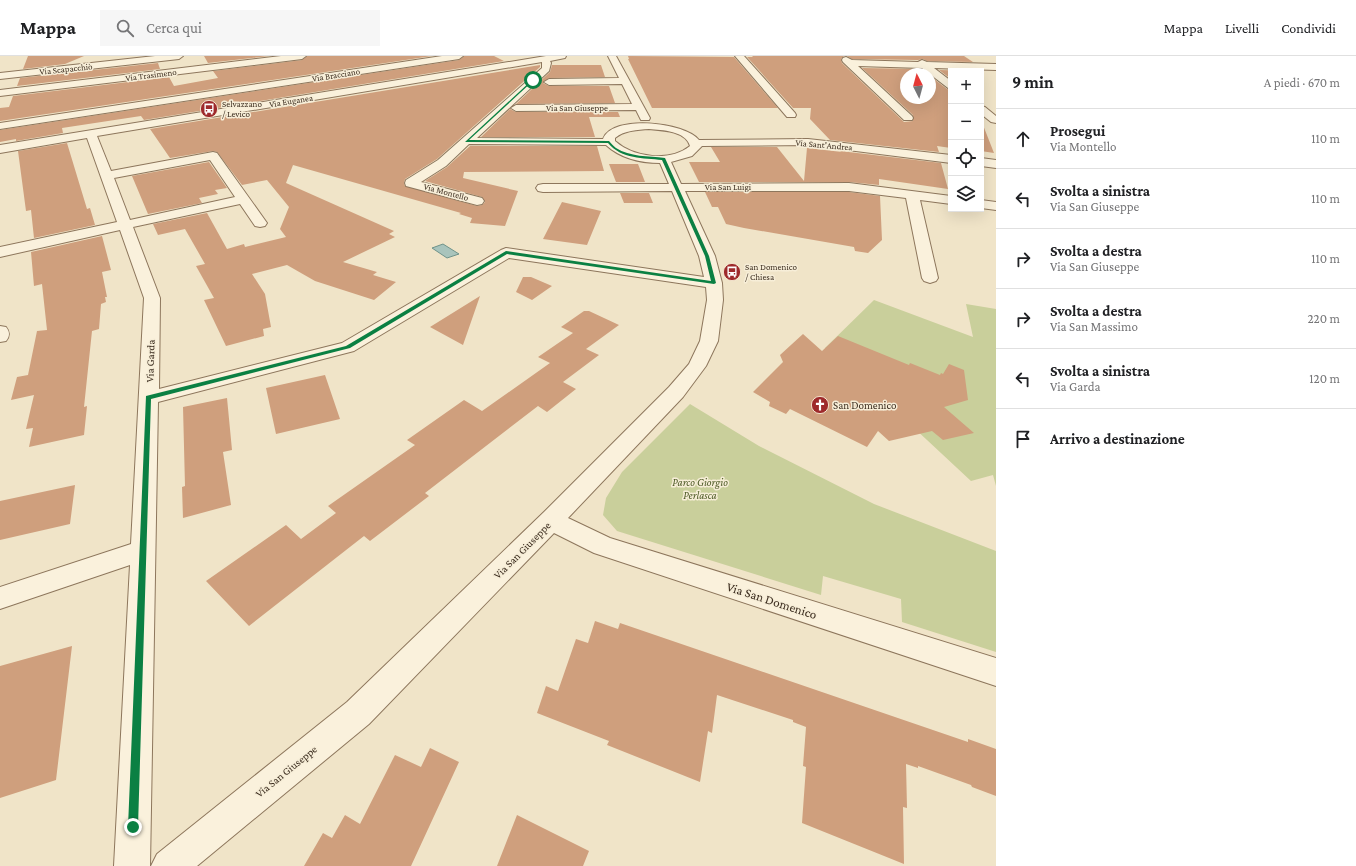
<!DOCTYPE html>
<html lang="it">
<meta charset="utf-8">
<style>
body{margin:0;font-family:"Crimson Pro",serif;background:#f6f6f6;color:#202124}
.controls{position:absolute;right:12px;top:12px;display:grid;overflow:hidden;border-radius:0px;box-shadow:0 4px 16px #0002}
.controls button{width:36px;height:36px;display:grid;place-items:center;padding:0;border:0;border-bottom:1px solid #e0e0e0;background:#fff;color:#202124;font:20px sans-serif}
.compass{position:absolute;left:900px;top:12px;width:36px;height:36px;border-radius:50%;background:#fff;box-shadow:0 4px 16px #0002;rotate:354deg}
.stop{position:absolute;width:12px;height:12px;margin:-9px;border:3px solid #0b8043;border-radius:50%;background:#fff}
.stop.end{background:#0b8043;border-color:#fff;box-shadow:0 1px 4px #0008}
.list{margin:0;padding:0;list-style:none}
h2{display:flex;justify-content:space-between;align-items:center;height:52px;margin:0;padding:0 16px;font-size:17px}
h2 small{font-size:13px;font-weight:400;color:#757577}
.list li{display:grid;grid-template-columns:26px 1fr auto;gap:12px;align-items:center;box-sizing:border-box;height:60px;padding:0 16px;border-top:1px solid #e0e0e0}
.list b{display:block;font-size:15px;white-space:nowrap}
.list p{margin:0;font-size:13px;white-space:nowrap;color:#757577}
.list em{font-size:13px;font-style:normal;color:#757577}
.icon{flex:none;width:22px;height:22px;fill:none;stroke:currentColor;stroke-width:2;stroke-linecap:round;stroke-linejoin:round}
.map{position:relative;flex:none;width:996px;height:810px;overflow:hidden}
header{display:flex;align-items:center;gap:24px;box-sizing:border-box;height:56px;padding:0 20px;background:#fff;border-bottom:1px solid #e0e0e0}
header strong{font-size:19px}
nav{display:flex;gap:22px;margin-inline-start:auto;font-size:14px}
.search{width:280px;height:36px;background:#f6f6f6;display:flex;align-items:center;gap:10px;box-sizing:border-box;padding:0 14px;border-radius:0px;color:#757577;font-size:15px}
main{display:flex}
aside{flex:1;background:#fff}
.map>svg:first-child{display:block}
.green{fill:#c9cf9b}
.water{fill:#a9c4bc;stroke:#6f938a}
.building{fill:#cf9f7d}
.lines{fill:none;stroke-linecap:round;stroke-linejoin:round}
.minor-casing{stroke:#8d765c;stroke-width:2}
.minor{fill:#faf1dc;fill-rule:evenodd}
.route{fill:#0b8043}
.labels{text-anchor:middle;stroke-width:3;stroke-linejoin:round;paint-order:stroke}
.far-street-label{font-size:9px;fill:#3d2e20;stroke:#f7eed8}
.far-poi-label{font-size:9px;fill:#3d2e20;stroke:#f7eed8;text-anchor:start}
.street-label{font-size:11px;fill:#3d2e20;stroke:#f7eed8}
.poi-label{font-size:11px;fill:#3d2e20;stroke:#f7eed8;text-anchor:start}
.park-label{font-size:11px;font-style:italic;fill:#4d5a26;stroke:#f7eed8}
.near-street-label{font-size:13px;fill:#3d2e20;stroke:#f7eed8}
</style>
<header>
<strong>Mappa</strong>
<div class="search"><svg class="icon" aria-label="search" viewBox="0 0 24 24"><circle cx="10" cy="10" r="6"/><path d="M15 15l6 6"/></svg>Cerca qui</div>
<nav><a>Mappa</a><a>Livelli</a><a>Condividi</a></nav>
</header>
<main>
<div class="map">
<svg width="996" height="810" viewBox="0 0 996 810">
<rect width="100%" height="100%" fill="#f0e4c8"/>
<path class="green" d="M874 244 973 281 966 248 996 253V430L993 419 971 425 839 302 837 303 825 292Z
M690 348 759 390 874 448 996 495V596L902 566 901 543 823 520 821 539 617 475 603 459 606 442 622 416Z"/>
<path class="water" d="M443 188 459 198 447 202 432 192Z"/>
<path class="building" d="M28 0H84L65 8 23 13Z
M204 0H269L208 7Z
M307 0H432L0 65V52L9 51 13 40 169 21 174 30 218 22 213 15 302 4Z
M464 0H494L504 5 144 64 141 60 62 72 63 77 16 85V83L0 86V74L459 4Z
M628 0 734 1 778 52H652L628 3H629Z
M752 0H844L841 3 842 7 904 66 913 65V59L862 12 921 13 927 18H906V42H930V20L947 33 951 34V92L937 90 939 96 830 84 810 63 811 52H793L747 1H753Z
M847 0H964L973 6 927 5 923 3 918 4 852 3Z
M158 7 160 13 17 30 20 22Z
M540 9V11L437 103 405 123 404 127 405 130 477 150 482 149 485 146 482 141 425 125 447 111 470 90H597L604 115 464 116 463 122 518 135 505 170 470 167 472 162 459 158 461 157 293 109 286 127 394 175 389 178 395 181 343 206 377 216 373 219 396 226 374 244 315 225 287 209 252 218 265 238 271 271 263 273 264 280 226 290 204 244 214 242 196 210 205 208 185 173 158 179 153 168 207 157 227 193 244 188 245 191 286 181 280 173 289 151 267 124 242 129 217 96 213 95 170 102 150 73Z
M552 9H601L605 21 549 22 543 27 549 30H609L615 47 516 48 550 16Z
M939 14 980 15H951V23Z
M510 53 516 56H618L620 61H589L595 81H481Z
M981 64 994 97 981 95Z
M67 87 87 153 90 152 95 169 34 182 31 154 26 155 18 95Z
M711 91H777L804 125 807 92 842 96 840 95 941 107 948 133 879 123V129L849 126H699L689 106H720Z
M209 106 227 132 215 134 218 138 199 142 202 147 148 158 132 120Z
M609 108H638L645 126H616Z
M705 136H849L880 140 882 184 868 197 855 195 854 191 744 172 726 168 718 151H712Z
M620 137H649L653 147H624Z
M562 146 601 155 587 189 543 183Z
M102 180 111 214 102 216 107 241H105L106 246 101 248 99 273 92 275 84 351 87 350 84 379 29 391 33 372 26 373 34 339 11 344 17 321 28 319 37 275 47 274 42 228 34 230 31 196Z
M523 221H531L552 230 532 244 516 236Z
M480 240 463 289 430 271Z
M584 255H589L619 269 586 293 599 299 563 326 576 333 547 356 538 350 425 437 429 440 370 485 364 480 249 570 206 525 286 469 301 483 336 457 328 450 415 389 407 384 464 344 482 355 550 307 538 301 573 277 561 271Z
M803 278 822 295 838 280 909 309 910 307 940 319 941 317 943 318 949 308 964 314 968 344 944 351 974 377 943 384 932 375 889 385 878 375 867 391 790 353 786 358 769 350 770 346 753 336 783 306 780 299Z
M325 319 340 363 276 378 266 332Z
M227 342 232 394 223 396 231 449 183 462 182 431 185 430 183 351Z
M75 429 70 468 0 484V445Z
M595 565 618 573 620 567 968 686V683L996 693V740L972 731 971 729 918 710V712L906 708 907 752 903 751 904 808 802 767 806 711 803 710 806 671 793 666V664L717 639 712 677 708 675 700 726 607 689 609 685 537 657 546 630 558 635 576 583 588 587Z
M72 590 56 724 0 742V610Z
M430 692 459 706 411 810H304L323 777 332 782 345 759 360 768 395 699 421 711Z
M517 759 589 795 583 810H497Z"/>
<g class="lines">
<defs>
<path id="minor" d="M155 0H183L179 3 0 23V17Z
M281 0H306L302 3 0 40V34Z
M442 0H463L459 3 0 73V67Z
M546 0H566L565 2 550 5 551 7 549 15 477 82 603 83C612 58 685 66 699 84L808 83 951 99V107L808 89 702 90 692 100 671 106 681 128 849 127 951 140V148L920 144 938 222 936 225 930 227 924 225 922 222 906 142 849 135H685L715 200 722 227 723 244 718 285 706 310 683 341 568 462 610 482 996 602V630L594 497 554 477 369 668 197 810H151L157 798 347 646 544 456 669 331 689 308 700 285 707 244 706 231 509 202 354 295 158 346 150 810H114L130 509 0 553V531L131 488 144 242 120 174 0 201V191L117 166 87 82 0 97V89ZM542 6V12L438 104 406 124 405 127 406 130 477 149 482 148 484 145 482 142 421 126 446 110 469 88 606 89C620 102 641 107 660 107L669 128H543L538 129 536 132 538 135 543 136 672 135 699 200 704 221 506 192 501 194 342 287 159 333 160 242 133 171 240 148 255 170 260 171 265 170 267 167 217 97 213 96 111 115 97 80ZM649 73C662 74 686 75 690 90 670 106 634 102 615 85V82C625 74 637 74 649 73ZM210 104 235 141 130 164 114 122Z
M608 0H616L650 62 649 64H641L636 54 516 55 511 52 516 49 632 48 622 28 549 29 544 26 549 23 619 22Z
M735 0H744L795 57 796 59 795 61H787Z
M846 1 852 4 918 6 922 4 927 6 996 8V14L934 12 951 25V33L948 32 922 12 858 10 912 60 913 62 912 64H904L843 6 842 4 843 2Z
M981 50 985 51 996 60V67L991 66 981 58Z
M981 102 996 104V112L981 110Z
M981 144 996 146V154L981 152Z
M0 270 6 271C10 276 10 280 6 285L0 286Z"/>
</defs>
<use href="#minor" class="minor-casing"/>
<use href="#minor" class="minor"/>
</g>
<path class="route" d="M532 24H534L469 84 609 85C611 87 613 90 616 92 630 101 648 100 665 102L709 200 716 227 714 228 507 198 350 292 151 343 138 771 137 774 133 776 130 774 128 771 146 340 346 290 506 195 711 225 705 200 662 104C644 102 621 103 608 87L465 86Z"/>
<defs>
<symbol id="bus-disc" viewBox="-11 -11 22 22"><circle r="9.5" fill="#9e2a2b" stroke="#f7eed8"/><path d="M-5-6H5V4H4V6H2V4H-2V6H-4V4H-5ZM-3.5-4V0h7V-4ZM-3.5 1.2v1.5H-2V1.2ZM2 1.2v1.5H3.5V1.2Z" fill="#fff"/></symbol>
<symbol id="church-disc" viewBox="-11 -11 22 22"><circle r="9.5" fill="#9e2a2b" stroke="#f7eed8"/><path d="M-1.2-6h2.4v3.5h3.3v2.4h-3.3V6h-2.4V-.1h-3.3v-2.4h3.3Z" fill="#fff"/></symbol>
</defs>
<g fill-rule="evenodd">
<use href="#bus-disc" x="199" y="43" width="20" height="20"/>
<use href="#bus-disc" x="722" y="206" width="20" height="20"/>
<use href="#church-disc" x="810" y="339" width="20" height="20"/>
</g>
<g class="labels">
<g class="far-street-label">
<text transform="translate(66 13) rotate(-6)" y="3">Via Scapacchiò</text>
<text transform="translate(151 19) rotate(-7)" y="3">Via Trasimeno</text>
<text transform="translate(336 19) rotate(-9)" y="3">Via Bracciano</text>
<text transform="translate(291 45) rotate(-9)" y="3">Via Euganea</text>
<text x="577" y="55">Via San Giuseppe</text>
<text transform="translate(824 89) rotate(5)" y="3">Via Sant'Andrea</text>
<text x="728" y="134">Via San Luigi</text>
<text transform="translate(446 136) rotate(15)" y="3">Via Montello</text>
</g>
<g class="far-poi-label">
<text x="222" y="51">Selvazzano<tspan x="222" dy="10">/ Levico</tspan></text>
<text x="745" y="214">San Domenico<tspan x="745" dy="10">/ Chiesa</tspan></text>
</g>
<g class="street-label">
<text transform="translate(150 305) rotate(-88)" y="4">Via Garda</text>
<text transform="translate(522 494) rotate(-45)" y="4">Via San Giuseppe</text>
<text transform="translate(286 715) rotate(-39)" y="4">Via San Giuseppe</text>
</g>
<g class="poi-label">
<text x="833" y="353">San Domenico</text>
</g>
<g class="park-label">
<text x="700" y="430">Parco Giorgio<tspan x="700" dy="13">Perlasca</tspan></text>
</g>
<g class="near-street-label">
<text transform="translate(772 544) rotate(18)" y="5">Via San Domenico</text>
</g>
</g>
</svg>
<div class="controls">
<button>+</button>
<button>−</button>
<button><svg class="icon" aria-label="locate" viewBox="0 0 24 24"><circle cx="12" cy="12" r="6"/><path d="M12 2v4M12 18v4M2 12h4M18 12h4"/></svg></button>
<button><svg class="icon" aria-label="layers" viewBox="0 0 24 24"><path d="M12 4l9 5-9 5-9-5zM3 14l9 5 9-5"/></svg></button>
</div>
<svg class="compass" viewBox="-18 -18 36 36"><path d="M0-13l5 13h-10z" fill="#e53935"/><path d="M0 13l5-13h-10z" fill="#757577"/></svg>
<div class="stop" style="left:533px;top:24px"></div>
<div class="stop end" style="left:133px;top:771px"></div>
</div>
<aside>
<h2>9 min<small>A piedi · 670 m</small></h2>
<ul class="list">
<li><svg class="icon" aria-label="ahead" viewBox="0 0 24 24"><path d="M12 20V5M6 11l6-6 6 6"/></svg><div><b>Prosegui</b><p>Via Montello</p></div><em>110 m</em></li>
<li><svg class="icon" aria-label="left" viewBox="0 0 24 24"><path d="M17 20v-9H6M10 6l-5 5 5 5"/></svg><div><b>Svolta a sinistra</b><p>Via San Giuseppe</p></div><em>110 m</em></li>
<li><svg class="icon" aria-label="right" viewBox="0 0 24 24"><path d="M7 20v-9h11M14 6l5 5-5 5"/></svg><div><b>Svolta a destra</b><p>Via San Giuseppe</p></div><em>110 m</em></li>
<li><svg class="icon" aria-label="right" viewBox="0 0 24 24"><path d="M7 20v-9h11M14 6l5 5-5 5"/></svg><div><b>Svolta a destra</b><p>Via San Massimo</p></div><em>220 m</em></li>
<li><svg class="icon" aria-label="left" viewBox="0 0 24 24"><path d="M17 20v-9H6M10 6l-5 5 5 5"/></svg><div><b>Svolta a sinistra</b><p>Via Garda</p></div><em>120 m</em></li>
<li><svg class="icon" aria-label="arrive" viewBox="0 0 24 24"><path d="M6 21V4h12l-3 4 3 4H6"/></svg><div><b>Arrivo a destinazione</b></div></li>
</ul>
</aside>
</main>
